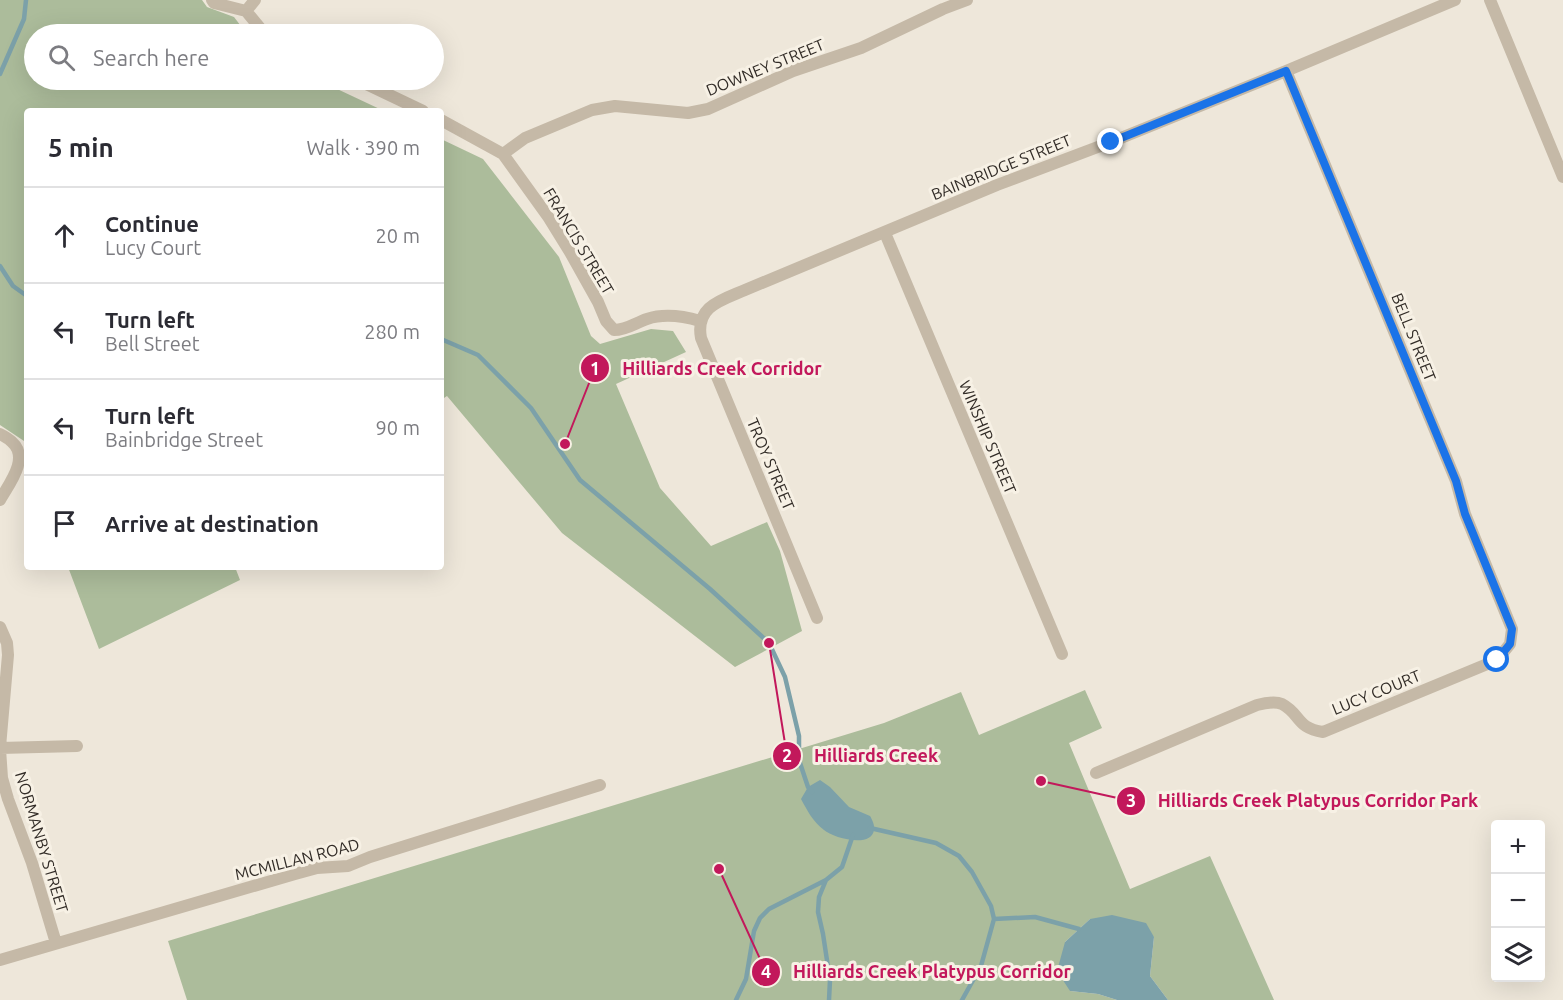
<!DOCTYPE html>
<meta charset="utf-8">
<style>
body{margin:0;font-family:Ubuntu,sans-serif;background:#f2f2f3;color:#2b2b33}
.controls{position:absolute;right:18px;bottom:18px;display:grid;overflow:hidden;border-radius:6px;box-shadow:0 6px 24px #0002}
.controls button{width:54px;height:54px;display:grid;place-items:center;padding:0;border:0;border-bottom:2px solid #e1e1e2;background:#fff;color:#2b2b33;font:30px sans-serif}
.stop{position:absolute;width:18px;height:18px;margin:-14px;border:4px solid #1a73e8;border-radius:50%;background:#fff}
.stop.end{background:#1a73e8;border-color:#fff;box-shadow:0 2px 6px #0008}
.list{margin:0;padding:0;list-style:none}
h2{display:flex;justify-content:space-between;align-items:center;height:78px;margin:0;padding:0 24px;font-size:26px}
h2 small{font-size:20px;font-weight:400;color:#7c7c81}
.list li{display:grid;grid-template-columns:39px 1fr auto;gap:18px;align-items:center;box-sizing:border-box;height:96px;padding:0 24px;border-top:2px solid #e1e1e2}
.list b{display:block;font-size:22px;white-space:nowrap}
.list p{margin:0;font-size:20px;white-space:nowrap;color:#7c7c81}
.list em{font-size:20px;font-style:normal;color:#7c7c81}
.icon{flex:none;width:33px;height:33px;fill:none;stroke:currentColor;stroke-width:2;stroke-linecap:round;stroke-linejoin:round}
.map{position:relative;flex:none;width:1563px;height:1000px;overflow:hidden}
.search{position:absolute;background:#fff;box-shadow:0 6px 24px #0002;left:24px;top:24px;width:420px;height:66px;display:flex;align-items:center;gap:15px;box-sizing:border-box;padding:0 21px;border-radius:33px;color:#7c7c81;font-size:22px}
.panel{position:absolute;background:#fff;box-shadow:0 6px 24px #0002;left:24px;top:108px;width:420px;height:462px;border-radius:6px}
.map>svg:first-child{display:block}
.green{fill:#acbc9b}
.water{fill:#7ca1a9}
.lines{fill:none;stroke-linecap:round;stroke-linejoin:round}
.stream{stroke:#7ca1a9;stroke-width:4.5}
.street{stroke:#c5b9a7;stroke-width:12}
.route{stroke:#1a73e8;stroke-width:8}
.labels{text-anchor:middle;stroke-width:6;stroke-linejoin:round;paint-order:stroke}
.street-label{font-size:16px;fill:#322c27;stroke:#f7f1e5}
.leader{fill:none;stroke:#c2185b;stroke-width:2}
.callout-dot{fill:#c2185b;stroke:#f7f1e5;stroke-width:2}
.mark-label{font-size:18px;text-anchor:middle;font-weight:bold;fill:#fff}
.callout-label{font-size:18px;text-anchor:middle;font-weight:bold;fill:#c2185b;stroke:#f7f1e5;stroke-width:6;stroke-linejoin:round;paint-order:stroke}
</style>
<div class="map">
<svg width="1563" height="1000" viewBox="0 0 1563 1000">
<rect width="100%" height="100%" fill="#eee7da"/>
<path class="green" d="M0 0H202L207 7 234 17 247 34H34V80H318L384 111H27V443L0 425Z
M441 139 483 159 559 257 591 336 600 344 651 329 673 331 686 352 616 384 660 488 711 546 767 522 780 551 802 631 735 667 562 533 447 396 441 400Z
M68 567H235L240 580 99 649Z
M1085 690 1102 728 1069 743 1130 889 1210 856 1274 1000H1168L1150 976 1154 937 1090 919 1065 942 1070 991 1098 994 1117 1000H187L168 941 884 723 961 692 979 735Z"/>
<path class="water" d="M820 780 830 787 849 807 870 816C872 819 875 826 874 829 873 849 833 838 824 830 813 822 807 810 801 799L808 787Z
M1112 915 1146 923 1154 937 1150 976 1168 1000H1117L1098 994 1070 991 1057 971 1065 942 1090 919Z"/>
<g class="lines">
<path class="stream" d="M0 74 24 19 26 0
M0 266 13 286 27 296
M441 339 478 355 531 408 580 480 710 589 769 643 785 677 799 736V760L808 787 812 792
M870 828 936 843 959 856 972 872 991 906 994 919 981 966 962 1000
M994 919 1035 917 1079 929
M736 1000 746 979 754 931 760 918 769 909 826 880
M829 1000 830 980 823 934 818 912 819 897 826 880 842 867 853 835"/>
<path class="street" d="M212 0 214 3 246 11 265 34
M1490 0 1563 177
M246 11 255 0
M358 80 423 111
M441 120 503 154 549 218 570 252 598 302 606 321 614 330C627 330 635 323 647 319 665 313 683 316 700 321
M503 154 525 138 592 110 615 106 688 113 708 109 793 71 861 48 943 9 967 0
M885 233 1062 654
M0 434C4 436 9 439 12 442 30 458 9 484 0 500
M817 618 701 338C695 306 722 300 745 290L997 185 1111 142 1286 71 1455 0
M0 627 7 643 8 655 0 747
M0 748 77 746
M0 749 2 778 8 799 32 863 56 943
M1096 773 1257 705C1265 703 1275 701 1282 704 1301 714 1296 728 1323 732L1497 660 1510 644 1512 629 1465 514 1456 481 1286 71
M0 960 295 874 317 868 348 866 370 857 600 785"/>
</g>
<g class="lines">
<path class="route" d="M1111 142 1286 71 1456 481 1465 514 1512 629 1510 644 1497 660"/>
</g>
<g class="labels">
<g class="street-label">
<text transform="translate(765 67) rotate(-22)" y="6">DOWNEY STREET</text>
<text transform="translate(1001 167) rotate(-22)" y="6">BAINBRIDGE STREET</text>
<text transform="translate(579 241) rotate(59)" y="6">FRANCIS STREET</text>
<text transform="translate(1414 337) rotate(68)" y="6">BELL STREET</text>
<text transform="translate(988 437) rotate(67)" y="6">WINSHIP STREET</text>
<text transform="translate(771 464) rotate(67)" y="6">TROY STREET</text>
<text transform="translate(1376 692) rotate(-22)" y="6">LUCY COURT</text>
<text transform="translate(42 842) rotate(73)" y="6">NORMANBY STREET</text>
<text transform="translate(297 859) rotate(-14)" y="6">MCMILLAN ROAD</text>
</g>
</g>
<path class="leader" d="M565 444L595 368M769 643L787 756M1041 781L1131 801M719 869L766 972"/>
<g class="callout-dot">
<circle cx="565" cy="444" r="6"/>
<circle cx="769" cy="643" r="6"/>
<circle cx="1041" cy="781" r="6"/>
<circle cx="719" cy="869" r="6"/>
<circle cx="595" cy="368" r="15"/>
<circle cx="787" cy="756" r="15"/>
<circle cx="1131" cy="801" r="15"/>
<circle cx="766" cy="972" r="15"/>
</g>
<g class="mark-label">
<text x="595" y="375">1</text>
<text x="787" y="762">2</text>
<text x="1131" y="807">3</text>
<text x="766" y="978">4</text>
</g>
<g class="callout-label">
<text x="722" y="375">Hilliards Creek Corridor</text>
<text x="876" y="762">Hilliards Creek</text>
<text x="1318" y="807">Hilliards Creek Platypus Corridor Park</text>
<text x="932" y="978">Hilliards Creek Platypus Corridor</text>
</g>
</svg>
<div class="controls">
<button>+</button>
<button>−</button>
<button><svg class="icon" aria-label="layers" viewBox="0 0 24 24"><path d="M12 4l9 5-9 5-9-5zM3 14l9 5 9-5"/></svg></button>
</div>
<div class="stop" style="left:1497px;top:660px"></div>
<div class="stop end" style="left:1111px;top:142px"></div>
<div class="search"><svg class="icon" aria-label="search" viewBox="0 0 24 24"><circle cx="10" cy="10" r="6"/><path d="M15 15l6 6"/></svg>Search here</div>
<section class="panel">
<h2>5 min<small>Walk · 390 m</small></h2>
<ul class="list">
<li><svg class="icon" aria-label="ahead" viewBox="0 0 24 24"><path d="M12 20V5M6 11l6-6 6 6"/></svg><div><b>Continue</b><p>Lucy Court</p></div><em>20 m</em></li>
<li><svg class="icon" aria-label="left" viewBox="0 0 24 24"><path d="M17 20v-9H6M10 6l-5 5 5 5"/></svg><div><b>Turn left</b><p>Bell Street</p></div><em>280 m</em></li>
<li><svg class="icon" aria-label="left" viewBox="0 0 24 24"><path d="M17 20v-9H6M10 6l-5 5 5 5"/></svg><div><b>Turn left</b><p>Bainbridge Street</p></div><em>90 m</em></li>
<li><svg class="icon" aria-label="arrive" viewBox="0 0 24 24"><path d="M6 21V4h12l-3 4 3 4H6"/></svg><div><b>Arrive at destination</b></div></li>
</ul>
</section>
</div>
